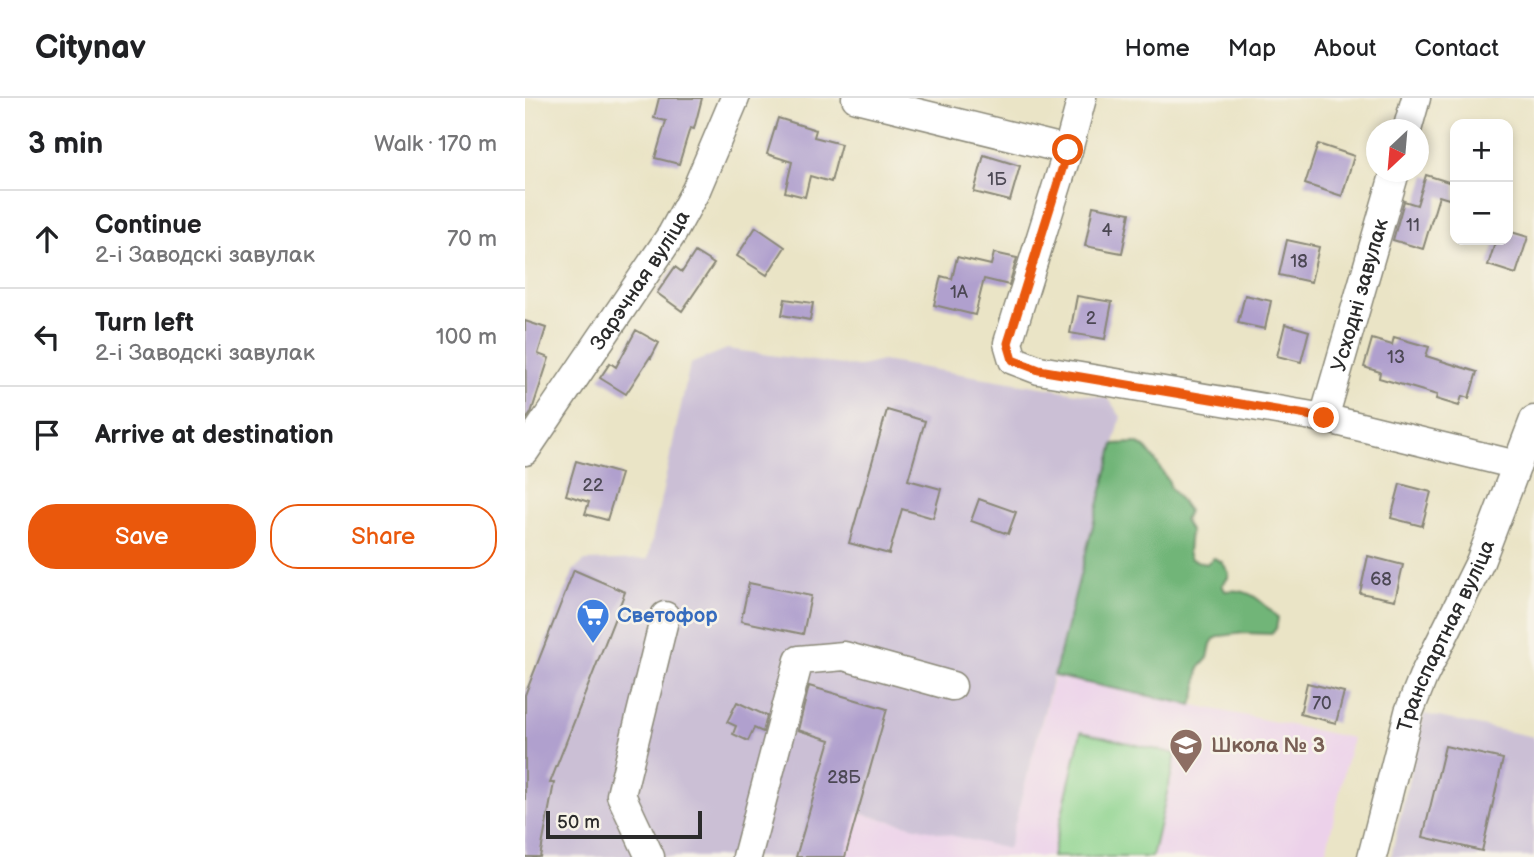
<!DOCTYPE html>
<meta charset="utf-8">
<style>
body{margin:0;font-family:"Balsamiq Sans",sans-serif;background:#f6f6f6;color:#202124}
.controls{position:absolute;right:21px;top:21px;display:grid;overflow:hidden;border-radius:14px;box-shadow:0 4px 10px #0003}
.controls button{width:63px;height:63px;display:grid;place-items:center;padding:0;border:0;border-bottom:2px solid #e0e0e0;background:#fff;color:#202124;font:35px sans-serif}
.compass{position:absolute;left:841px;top:21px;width:63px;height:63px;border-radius:50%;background:#fff;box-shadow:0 4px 10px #0003;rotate:206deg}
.scale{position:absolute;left:21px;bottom:18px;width:156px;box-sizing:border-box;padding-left:7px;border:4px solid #2b2b2b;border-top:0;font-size:19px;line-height:24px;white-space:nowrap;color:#2b2b2b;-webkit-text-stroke:5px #f7f3e8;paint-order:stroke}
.stop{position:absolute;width:21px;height:21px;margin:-16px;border:5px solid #ea580c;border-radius:50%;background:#fff}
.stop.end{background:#ea580c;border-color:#fff;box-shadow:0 2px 7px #0008}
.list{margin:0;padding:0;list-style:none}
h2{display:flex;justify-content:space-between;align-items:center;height:91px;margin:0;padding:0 28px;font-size:30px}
h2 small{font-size:23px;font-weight:400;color:#757577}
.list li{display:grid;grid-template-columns:46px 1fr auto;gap:21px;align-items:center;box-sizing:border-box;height:98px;padding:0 28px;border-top:2px solid #e0e0e0}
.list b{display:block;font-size:26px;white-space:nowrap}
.list p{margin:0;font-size:23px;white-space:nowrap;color:#757577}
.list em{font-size:23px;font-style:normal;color:#757577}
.actions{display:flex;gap:14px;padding:21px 28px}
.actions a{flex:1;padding:16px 0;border:2px solid #ea580c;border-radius:28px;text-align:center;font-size:24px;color:#ea580c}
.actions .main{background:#ea580c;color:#fff}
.icon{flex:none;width:38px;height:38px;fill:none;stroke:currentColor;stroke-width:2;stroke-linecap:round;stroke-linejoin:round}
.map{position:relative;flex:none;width:1009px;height:759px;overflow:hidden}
header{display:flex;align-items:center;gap:42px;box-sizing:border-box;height:98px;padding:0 35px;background:#fff;border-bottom:2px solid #e0e0e0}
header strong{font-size:33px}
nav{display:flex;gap:38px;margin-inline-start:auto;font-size:24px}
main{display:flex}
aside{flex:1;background:#fff}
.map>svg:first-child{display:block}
.built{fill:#ecd1ea}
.industrial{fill:#cbbfd5}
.green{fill:#8cd38d;stroke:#5c7f5c;stroke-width:2}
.forest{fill:#71b578;stroke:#4e7052;stroke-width:2}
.building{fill:#b0a0ce}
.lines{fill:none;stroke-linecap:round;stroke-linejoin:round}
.minor-casing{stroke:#8a8878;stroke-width:31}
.minor{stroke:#fff;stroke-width:28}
.route{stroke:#ea580c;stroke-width:9}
.labels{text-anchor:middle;stroke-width:5;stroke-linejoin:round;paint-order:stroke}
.number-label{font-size:18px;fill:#4c4854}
.street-label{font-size:21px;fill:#2b2b2b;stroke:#f7f3e8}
.shop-label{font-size:21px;font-weight:bold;fill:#366cbe;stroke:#f7f3e8;text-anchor:start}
.education-label{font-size:21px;font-weight:bold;fill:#785e54;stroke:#f7f3e8;text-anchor:start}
</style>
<header>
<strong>Citynav</strong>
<nav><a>Home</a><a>Map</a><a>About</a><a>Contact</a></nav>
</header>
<main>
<aside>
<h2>3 min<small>Walk · 170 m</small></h2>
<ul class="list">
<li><svg class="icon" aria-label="ahead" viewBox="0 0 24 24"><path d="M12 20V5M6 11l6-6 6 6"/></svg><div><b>Continue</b><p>2-і Заводскі завулак</p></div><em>70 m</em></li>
<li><svg class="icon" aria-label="left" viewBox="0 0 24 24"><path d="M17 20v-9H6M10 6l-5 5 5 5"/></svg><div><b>Turn left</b><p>2-і Заводскі завулак</p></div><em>100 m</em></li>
<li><svg class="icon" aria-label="arrive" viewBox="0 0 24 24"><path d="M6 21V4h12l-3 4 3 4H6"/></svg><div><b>Arrive at destination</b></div></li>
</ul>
<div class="actions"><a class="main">Save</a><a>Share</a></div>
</aside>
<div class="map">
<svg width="1009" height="759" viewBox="0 0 1009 759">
<rect width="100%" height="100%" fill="#f7f3e8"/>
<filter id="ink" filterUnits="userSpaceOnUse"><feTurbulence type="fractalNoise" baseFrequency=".0143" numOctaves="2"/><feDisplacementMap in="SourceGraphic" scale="14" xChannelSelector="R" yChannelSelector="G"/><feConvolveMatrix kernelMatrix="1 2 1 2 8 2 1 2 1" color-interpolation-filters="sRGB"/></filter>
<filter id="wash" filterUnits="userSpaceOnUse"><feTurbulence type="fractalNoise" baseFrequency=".00686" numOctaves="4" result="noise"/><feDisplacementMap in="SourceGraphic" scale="28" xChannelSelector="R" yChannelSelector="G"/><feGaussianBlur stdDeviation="1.57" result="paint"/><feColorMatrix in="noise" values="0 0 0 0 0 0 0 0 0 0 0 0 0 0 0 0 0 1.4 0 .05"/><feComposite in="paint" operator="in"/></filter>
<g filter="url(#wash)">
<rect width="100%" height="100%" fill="#eae4c6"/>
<path class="built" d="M529 578 827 640 800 759H320L332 715 483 750Z"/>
<path class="industrial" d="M202 251 332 269 357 263 583 300 596 319 483 751 333 715 320 759H0V597L49 472 60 463 123 461 165 266Z
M899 616 1009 639V759H866Z"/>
<path class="green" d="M556 634 651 656 627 759H527Z"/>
<path class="forest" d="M610 345 620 349 628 359 644 384 645 389 663 413 659 422 665 433 663 454 666 461 681 466 689 460 697 464 704 475 703 480 697 487 700 493C726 490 736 503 753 520L751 531 745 536 719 535 696 538 689 541 686 546 683 560 674 570 671 595 667 607 529 578 589 346Z"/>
<g id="blocks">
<path class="building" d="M134 0H177L169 31 165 30 154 66 130 60 141 23 129 20Z
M253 20 291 32 289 39 316 46 306 84 285 78 280 99 260 94 267 64 242 56Z
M793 46 829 58 817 98 780 86Z
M459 57 495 68 485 103 449 94Z
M901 77 930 86V103L914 98 898 151 868 142 879 103 892 107Z
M568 108 605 115 597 155 560 148Z
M231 129 260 149 242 177 212 158Z
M983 133 1003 139 991 176 963 167 971 142H983Z
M762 142 794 149 786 184 754 177Z
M170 154 189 166 157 213 132 195 150 169 157 174Z
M469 155 492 160 484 187 459 181 450 217 409 207 416 178 427 181 432 159 466 167Z
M720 197 746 203 740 231 713 225Z
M552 198 587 204 580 241 545 235Z
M260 201 288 205 285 222 257 217Z
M0 223 21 230 13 256 24 260 6 315 1 322Z
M760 226 784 233 776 264 752 258Z
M111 232 134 245 126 260 125 259 101 296 75 280 85 265 91 269Z
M869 239 904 249 901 258 952 274 944 300 937 298 934 308 911 301 912 297 854 280 855 274 839 269 847 241 867 247Z
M362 312 400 323 383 382 416 391 408 420 377 411 364 456 324 445Z
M51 363 96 376 82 422 60 416 64 404 41 397Z
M875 386 906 394 897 428 866 420Z
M454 401 491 414 483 436 446 423Z
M843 458 878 467 870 502 835 495Z
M49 472 100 494 25 685H29L15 759H0V597Z
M224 485 286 498 278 536 216 523Z
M782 585 819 594 811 625 775 616Z
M284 588 362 611 320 759H271L305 642 273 632Z
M212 604 242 618 238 634 229 630 223 643 208 636 211 628 202 624Z
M920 648 978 661 957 753 898 739Z"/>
</g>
</g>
<g filter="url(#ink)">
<use href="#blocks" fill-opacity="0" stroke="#8a8878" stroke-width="2"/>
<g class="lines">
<defs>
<g id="minor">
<path d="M331 0 543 52"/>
<path d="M557 0 543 52 483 245 488 262 514 272 799 320 992 367"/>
<path d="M882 32 891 0"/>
<path id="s1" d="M799 320 870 74"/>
<path id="s2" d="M0 353 147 136 171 92 210 0"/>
<path d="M125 759 96 697 140 518"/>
<path d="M222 759 274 562 319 558 427 588"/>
<path id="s3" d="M847 759 884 614 898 579 955 464 1009 322"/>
</g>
</defs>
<use href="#minor" class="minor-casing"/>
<use href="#minor" class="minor"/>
</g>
</g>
<g class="lines" filter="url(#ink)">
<path class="route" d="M543 52 483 245 488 262 514 272 799 320"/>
</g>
<defs>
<symbol id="supermarket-pin" viewBox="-11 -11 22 30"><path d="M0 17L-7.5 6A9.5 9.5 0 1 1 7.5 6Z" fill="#3f7fe0" stroke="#f7f3e8"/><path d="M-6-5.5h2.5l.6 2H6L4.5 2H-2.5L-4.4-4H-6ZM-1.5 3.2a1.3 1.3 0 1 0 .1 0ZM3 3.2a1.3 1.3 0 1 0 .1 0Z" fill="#fff"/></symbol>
<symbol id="school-pin" viewBox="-11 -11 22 30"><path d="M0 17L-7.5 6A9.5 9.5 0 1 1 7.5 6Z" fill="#8d6e63" stroke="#f7f3e8"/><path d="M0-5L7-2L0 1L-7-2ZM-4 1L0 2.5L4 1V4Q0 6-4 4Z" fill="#fff"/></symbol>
</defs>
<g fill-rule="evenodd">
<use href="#supermarket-pin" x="49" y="498" width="38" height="52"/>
<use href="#school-pin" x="642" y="628" width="38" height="52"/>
</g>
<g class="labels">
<g class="number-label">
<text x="472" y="87">1Б</text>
<text x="888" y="133">11</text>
<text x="582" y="138">4</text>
<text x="774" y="169">18</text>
<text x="434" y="200">1А</text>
<text x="566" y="226">2</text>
<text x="871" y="265">13</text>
<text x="68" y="393">22</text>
<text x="856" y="487">68</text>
<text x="797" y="611">70</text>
<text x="319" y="685">28Б</text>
</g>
<g class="street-label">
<text dy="7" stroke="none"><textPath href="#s2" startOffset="206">Зарэчная вуліца</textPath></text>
<text dy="7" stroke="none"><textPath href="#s1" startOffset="128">Усходні завулак</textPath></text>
<text dy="7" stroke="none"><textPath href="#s3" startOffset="234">Транспартная вуліца</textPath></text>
</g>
<g class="shop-label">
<text x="92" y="524">Светофор</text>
</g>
<g class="education-label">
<text x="686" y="654">Школа № 3</text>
</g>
</g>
</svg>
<div class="controls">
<button>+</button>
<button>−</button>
</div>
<svg class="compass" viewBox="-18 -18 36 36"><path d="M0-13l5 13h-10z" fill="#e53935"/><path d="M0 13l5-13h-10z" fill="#757577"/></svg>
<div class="scale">50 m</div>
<div class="stop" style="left:543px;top:52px"></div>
<div class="stop end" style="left:799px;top:320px"></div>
</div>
</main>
